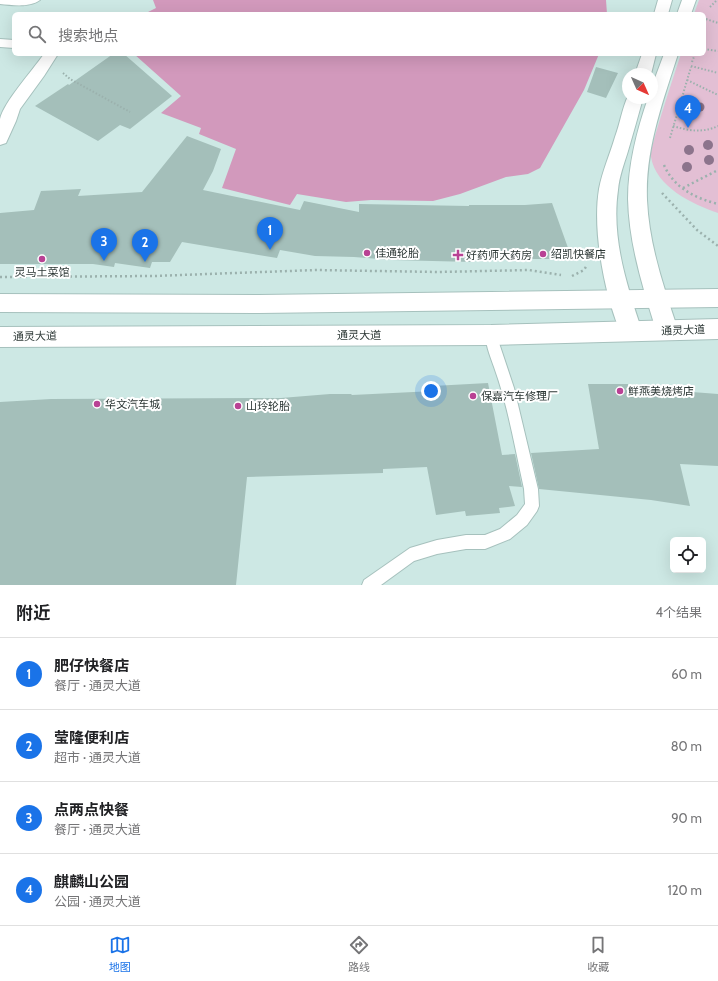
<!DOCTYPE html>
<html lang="zh">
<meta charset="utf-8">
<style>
body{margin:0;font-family:Cabin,"Noto Sans SC",sans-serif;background:#f6f6f6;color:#202124}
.controls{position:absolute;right:12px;bottom:12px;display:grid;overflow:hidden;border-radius:6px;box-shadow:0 4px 16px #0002}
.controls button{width:36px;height:36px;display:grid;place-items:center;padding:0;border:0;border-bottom:1px solid #e0e0e0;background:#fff;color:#202124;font:20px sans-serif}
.compass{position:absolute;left:622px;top:68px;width:36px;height:36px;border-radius:50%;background:#fff;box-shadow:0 4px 16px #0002;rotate:135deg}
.you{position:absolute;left:431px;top:391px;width:14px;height:14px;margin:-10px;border:3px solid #fff;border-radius:50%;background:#1a73e8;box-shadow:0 0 0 6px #1a73e833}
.badge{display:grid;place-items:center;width:26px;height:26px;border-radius:50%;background:#1a73e8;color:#fff;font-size:13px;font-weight:700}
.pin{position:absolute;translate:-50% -33px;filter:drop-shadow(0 1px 2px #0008)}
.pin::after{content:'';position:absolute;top:21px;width:14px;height:12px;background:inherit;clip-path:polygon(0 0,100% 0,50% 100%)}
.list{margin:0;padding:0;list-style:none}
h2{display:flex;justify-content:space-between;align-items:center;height:52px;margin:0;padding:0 16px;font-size:17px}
h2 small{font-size:13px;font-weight:400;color:#757577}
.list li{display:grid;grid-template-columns:26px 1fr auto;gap:12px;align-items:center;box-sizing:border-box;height:72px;padding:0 16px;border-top:1px solid #e0e0e0}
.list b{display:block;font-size:15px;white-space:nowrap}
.list p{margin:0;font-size:13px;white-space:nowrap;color:#757577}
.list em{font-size:13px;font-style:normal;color:#757577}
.icon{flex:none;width:22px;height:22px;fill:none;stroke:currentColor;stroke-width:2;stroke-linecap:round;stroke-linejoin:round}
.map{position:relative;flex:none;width:718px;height:585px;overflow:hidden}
.search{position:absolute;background:#fff;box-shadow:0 4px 16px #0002;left:12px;right:12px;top:12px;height:44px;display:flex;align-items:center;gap:10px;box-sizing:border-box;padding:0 14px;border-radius:6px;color:#757577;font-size:15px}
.sheet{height:340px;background:#fff}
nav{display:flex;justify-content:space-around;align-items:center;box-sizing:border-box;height:56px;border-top:1px solid #e0e0e0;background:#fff;font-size:11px;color:#757577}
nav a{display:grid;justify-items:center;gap:2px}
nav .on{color:#1a73e8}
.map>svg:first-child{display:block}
.green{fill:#e3bfd4}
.forest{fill:#d299bc}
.building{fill:#a4bfba}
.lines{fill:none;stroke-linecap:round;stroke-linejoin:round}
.service-casing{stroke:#a6c1bd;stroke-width:2}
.minor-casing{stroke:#a6c1bd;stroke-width:2}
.secondary-casing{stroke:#a6c1bd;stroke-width:2}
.path-far1{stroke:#9bb1ad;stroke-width:2;stroke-dasharray:1.5 2;stroke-linecap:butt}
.path{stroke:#9bb1ad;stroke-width:2.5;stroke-dasharray:2 3;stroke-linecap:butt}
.service{fill:#fff;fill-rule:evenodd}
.minor{fill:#fff;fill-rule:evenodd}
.secondary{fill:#fff;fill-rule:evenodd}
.tree{fill:#8c748c}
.poi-dot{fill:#b94194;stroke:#fff;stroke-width:1.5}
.labels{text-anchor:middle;stroke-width:4;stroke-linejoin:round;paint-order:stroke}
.poi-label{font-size:11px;fill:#2c3735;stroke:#fff;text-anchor:start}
.street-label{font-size:11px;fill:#2c3735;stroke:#fff}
</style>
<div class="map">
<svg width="718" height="585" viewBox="0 0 718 585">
<rect width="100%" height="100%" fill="#cde8e4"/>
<path class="green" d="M699 0H718V213C692 204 656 187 651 157 650 150 654 142 655 136 663 108 672 81 681 54H704V14H694Z"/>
<path class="forest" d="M153 0H606L607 14H144L156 8Z
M134 54H599L584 90 540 168 528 174 506 177 460 194 433 201 371 200 346 202 297 194 290 205 222 188 236 149 199 134 201 128 161 113 181 96Z"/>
<path class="building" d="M113 54H124L172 96 130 129 120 125 98 141 35 106 68 84 69 85Z
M596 67 618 73 606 98 587 92Z
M187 136 221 149 213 171 203 190 300 210 304 201 359 212V204L469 206V205H525L552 203 572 259H473V262L392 260 354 257 315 256 280 250 277 258 182 242 170 262H152L150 268 115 263 114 267 93 264H0V213L34 210 41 191 81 189 78 196 142 192Z
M488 383 502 455 515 454 522 487 509 486 515 506 499 508 500 513 466 516 465 511 436 515 427 467 383 469V473L247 477 236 585H0V402L51 399 281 398 330 394H351L352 395 434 391 433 386Z
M588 384H628V387L718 394V466L680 464 690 506 651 500 539 489 531 453 599 449Z"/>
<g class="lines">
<defs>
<path id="service" d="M0 0H40C29 8 12 5 0 4Z
M491 330 495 331 514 388 538 489 539 506 537 511 527 525 510 539 485 549H466L437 554 414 561 381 585H362L364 580 410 548 437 540 466 535H485L500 529 517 515 525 504 524 489C515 448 508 406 494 367 491 358 483 340 487 331Z"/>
<path id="minor" d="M658 0H672L668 14H654Z
M682 0H696L691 14H677Z
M0 39 14 40V48L0 47Z
M44 54H58L44 76 20 109 16 121 6 143 0 145C0 137 0 127 0 119 4 102 32 71 44 54Z
M642 54H656L651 74H635Z
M664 54H678C663 101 645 149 647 200 649 245 664 288 678 330L675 337 667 340 659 337 656 330C643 288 629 244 628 199 628 165 637 130 648 98H652V86Z
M628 96V98H643C638 116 633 134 628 151 624 164 619 177 618 190 611 238 627 286 642 331L639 338 631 341 623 338C605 299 592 231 599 189 602 172 610 154 615 137 620 124 622 109 628 96Z"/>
<path id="secondary" d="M718 289V307L259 313 0 312V294L259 295Z
M718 319V339L491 345 0 347V327L491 325Z"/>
</defs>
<use href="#service" class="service-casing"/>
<use href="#minor" class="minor-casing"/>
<use href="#secondary" class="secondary-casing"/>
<path class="path-far1" d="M710 7 717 0
M706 19 718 23
M704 25 706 18
M704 49 718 51
M692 62 695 54
M691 66 718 73
M63 73 70 79 130 112
M687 80 718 95
M673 126C689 131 703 133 718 126
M670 138 691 67"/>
<path class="path" d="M664 165C674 188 695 198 718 204
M683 188 718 170
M662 193 697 230 718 246
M572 276 584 270 587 265
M0 277 154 276 316 270 439 272 529 270 561 275"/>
<use href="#service" class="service"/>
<use href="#minor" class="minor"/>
<use href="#secondary" class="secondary"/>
</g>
<g class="tree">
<circle cx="700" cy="107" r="4.5"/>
<circle cx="708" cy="145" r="5"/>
<circle cx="689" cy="150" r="5"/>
<circle cx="709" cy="160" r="5"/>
<circle cx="687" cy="167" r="5"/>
</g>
<g class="poi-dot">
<circle cx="367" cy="253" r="4"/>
<circle cx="543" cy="254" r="4"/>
<path d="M456 249h4v4h4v4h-4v4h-4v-4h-4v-4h4z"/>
<circle cx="42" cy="259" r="4"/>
<circle cx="620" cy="391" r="4"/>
<circle cx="473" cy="396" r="4"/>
<circle cx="97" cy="404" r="4"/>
<circle cx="238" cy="406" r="4"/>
</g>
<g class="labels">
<g class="poi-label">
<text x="375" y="257">佳通轮胎</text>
<text x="551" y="258">绍凯快餐店</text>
<text x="466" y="259">好药师大药房</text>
<text x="42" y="276" text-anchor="middle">灵马土菜馆</text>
<text x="628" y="395">鲜燕美烧烤店</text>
<text x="481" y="400">保嘉汽车修理厂</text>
<text x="105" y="408">华文汽车城</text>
<text x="246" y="410">山玲轮胎</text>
</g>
<g class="street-label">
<text transform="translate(683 330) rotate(-2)" y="4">通灵大道</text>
<text x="359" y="339">通灵大道</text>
<text transform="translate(35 336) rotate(-1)" y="4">通灵大道</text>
</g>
</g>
</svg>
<div class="controls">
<button><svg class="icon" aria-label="locate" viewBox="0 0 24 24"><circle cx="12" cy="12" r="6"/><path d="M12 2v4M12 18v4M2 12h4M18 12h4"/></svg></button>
</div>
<svg class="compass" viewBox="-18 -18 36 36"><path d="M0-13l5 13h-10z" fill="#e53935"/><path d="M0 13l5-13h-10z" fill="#757577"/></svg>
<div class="you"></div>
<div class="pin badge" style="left:270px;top:250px">1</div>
<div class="pin badge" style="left:145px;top:262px">2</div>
<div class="pin badge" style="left:104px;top:261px">3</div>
<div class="pin badge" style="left:688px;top:128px">4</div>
<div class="search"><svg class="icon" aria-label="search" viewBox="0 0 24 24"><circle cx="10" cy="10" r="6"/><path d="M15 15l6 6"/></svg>搜索地点</div>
</div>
<section class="sheet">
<h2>附近<small>4个结果</small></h2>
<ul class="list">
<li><span class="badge">1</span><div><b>肥仔快餐店</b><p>餐厅 · 通灵大道</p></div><em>60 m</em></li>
<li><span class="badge">2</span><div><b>莹隆便利店</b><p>超市 · 通灵大道</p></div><em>80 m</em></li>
<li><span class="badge">3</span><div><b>点两点快餐</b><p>餐厅 · 通灵大道</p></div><em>90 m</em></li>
<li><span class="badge">4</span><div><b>麒麟山公园</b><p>公园 · 通灵大道</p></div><em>120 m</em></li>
</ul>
</section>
<nav>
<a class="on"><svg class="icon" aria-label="map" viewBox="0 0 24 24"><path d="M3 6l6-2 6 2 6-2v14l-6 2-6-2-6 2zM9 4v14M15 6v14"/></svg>地图</a>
<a><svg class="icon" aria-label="directions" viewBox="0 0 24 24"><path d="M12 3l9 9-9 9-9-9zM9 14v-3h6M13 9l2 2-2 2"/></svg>路线</a>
<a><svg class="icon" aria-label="saved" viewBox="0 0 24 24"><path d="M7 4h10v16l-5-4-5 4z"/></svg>收藏</a>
</nav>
